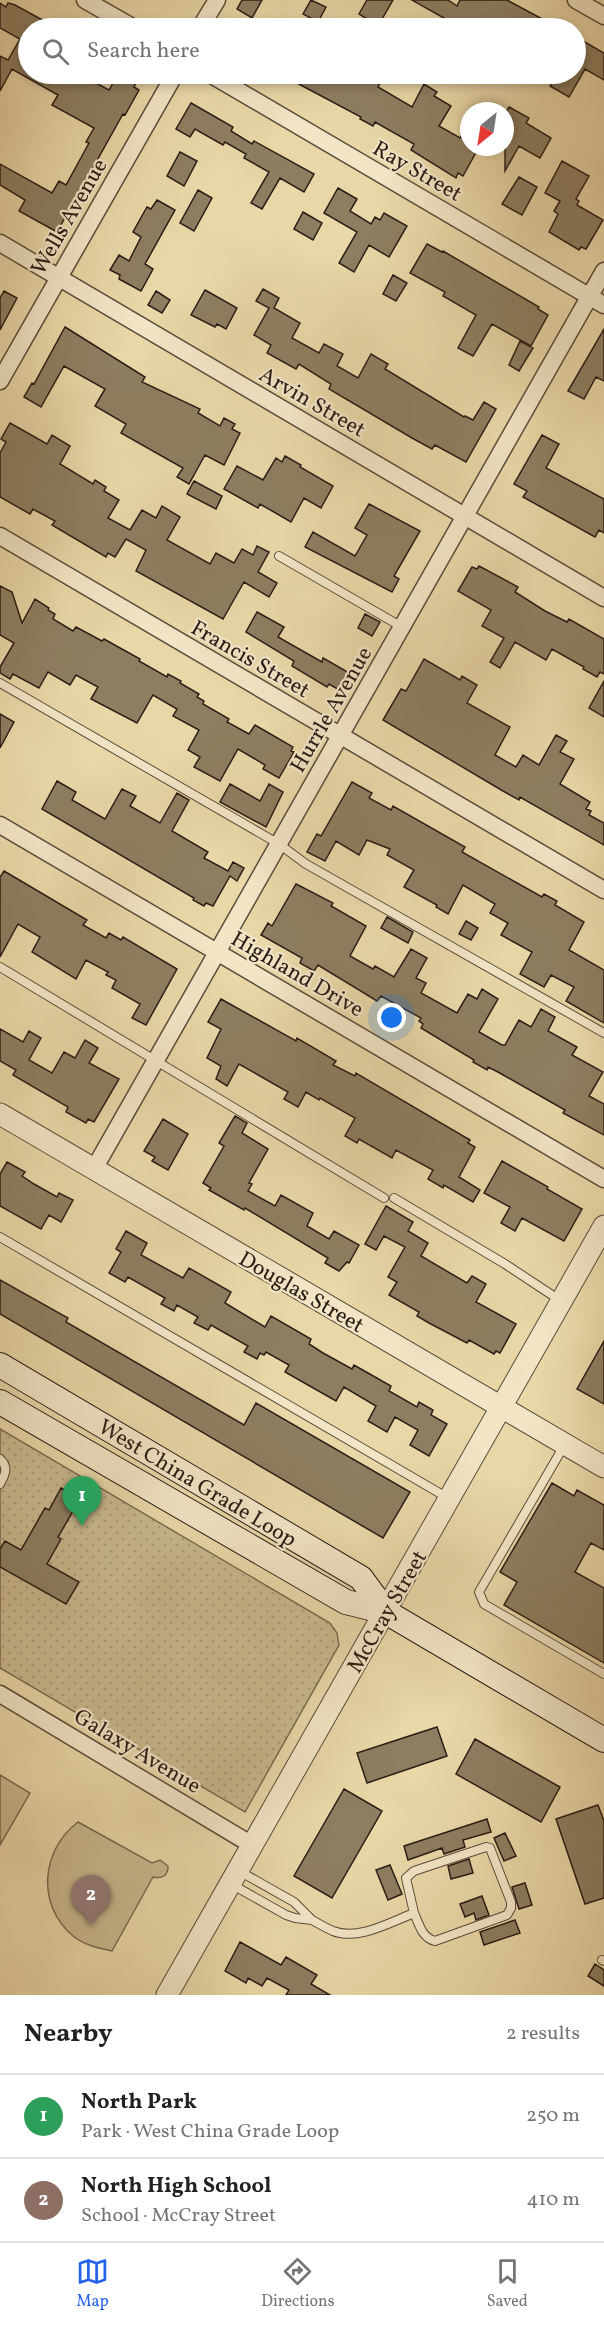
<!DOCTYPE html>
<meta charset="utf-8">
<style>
body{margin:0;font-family:Vollkorn,serif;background:#f6f6f6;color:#202124}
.compass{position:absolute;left:460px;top:102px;width:54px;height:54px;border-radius:50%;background:#fff;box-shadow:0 3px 9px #0003;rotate:210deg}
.you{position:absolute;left:392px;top:1018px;width:21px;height:21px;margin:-15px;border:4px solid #fff;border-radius:50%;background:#1a73e8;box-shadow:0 0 0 9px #1a73e833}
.badge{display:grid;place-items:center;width:39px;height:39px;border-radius:50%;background:#2563eb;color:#fff;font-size:20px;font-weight:700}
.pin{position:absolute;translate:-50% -50px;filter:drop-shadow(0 2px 3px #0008)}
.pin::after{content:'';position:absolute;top:32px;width:21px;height:18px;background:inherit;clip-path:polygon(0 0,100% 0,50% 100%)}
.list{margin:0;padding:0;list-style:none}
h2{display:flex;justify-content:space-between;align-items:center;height:78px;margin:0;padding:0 24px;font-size:26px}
h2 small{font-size:20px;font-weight:400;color:#757577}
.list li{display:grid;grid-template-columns:39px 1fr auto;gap:18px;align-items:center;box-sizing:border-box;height:84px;padding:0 24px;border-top:2px solid #e0e0e0}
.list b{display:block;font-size:22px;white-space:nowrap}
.list p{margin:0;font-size:20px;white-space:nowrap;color:#757577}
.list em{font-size:20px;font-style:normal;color:#757577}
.icon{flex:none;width:33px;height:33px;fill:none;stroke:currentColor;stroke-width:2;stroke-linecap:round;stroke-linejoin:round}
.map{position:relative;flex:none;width:604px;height:1995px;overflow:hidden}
.search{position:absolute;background:#fff;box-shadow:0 3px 9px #0003;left:18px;right:18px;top:18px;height:66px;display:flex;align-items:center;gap:15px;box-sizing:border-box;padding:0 21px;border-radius:33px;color:#757577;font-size:22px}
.sheet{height:246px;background:#fff}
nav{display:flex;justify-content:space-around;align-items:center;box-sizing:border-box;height:84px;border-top:2px solid #e0e0e0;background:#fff;font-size:16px;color:#757577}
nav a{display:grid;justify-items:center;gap:3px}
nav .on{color:#2563eb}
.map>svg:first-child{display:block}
.grass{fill:#c9b78e;stroke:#7a6a52;stroke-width:1.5}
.park{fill:url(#park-dots);stroke:#7a6a52;stroke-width:1.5}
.building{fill:#8d7e61;stroke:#2a1d16;stroke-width:1.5}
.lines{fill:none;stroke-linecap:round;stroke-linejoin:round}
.service-casing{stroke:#5a4c3a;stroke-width:10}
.minor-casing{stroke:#5a4c3a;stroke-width:19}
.tertiary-casing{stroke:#5a4c3a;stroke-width:23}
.secondary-casing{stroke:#2a1d16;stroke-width:26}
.service{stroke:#f1e5c6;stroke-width:8}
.minor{stroke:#f1e5c6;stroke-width:16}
.tertiary{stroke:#f1e5c6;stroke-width:21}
.secondary{stroke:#f1e5c6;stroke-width:24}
.labels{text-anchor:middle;stroke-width:4.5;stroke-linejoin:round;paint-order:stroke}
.street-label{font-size:22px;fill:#2a1d16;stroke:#f1e5c6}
</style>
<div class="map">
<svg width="604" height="1995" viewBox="0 0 604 1995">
<defs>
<pattern id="park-dots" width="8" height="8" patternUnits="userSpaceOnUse" patternTransform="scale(1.5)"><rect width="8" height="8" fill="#c9b78e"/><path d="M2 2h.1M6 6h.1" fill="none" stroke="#ad9d7a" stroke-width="1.8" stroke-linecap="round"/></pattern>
</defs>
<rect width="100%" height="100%" fill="#e9d7a7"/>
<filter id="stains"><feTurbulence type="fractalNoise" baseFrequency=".00333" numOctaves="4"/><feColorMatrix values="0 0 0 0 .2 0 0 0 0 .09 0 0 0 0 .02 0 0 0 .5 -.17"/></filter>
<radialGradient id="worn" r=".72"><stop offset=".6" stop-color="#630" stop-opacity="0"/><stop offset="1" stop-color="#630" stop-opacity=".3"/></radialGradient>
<path class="grass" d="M0 1775 30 1793 0 1845Z
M78 1822 152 1863 160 1860 168 1866C168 1876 162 1879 153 1877L112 1951C98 1948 84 1945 73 1936 36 1905 41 1850 78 1822Z"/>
<path class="park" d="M0 1429 330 1623 337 1633 339 1645 245 1812 0 1668Z"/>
<path class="building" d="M242 0H262L252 18 237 9Z
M311 0 326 7 318 22 303 14Z
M367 0H393L378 26 359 14Z
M412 0H448L457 6 460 0H507L559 28H467L450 19 449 21Z
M0 3 6 7 8 3 15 5 57 28H28V74H79L109 90 118 74H133L139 77 134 87 139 90 125 115 123 114 57 232 19 211 25 200 0 185V164L52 193 59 181 66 185 89 143 86 142 94 128 52 105 58 95 12 69 0 91V56L8 60 20 39 0 28Z
M576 37 604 53V80L585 69 569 97 550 86 557 74H576Z
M280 74H321L331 79 334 74H385L378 87 412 107 424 84 437 92 434 96 451 106 439 126 460 138 469 122V147H479L463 176 458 173 456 178 411 150 414 144 375 122 373 126 360 119 361 117Z
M191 103 233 127 231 131 252 144 254 141 314 174 304 192 280 178 262 209 251 203 269 172 244 158 246 154 225 142 223 145 195 129 190 137 176 129Z
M509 107 529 118 526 123 551 138 540 158 519 146 505 171V114Z
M180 152 197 161 184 186 167 176Z
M562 161 589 176 576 199 579 201 577 205 603 220 586 249 581 247 579 250 549 232 558 214 554 211 560 201 545 193Z
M519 177 537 187 522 215 502 204Z
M338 188 357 199 350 211 371 224 375 217 380 220 384 213 407 226 389 257 369 245 354 272 339 263 357 232 324 213Z
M198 190 212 198 194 231 180 223Z
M157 200 175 210 145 264 153 269 141 291 119 279 120 275 110 270 119 255 129 261 141 237 133 232 147 207 151 209Z
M303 212 322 223 313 240 294 229Z
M427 244 442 252 443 251 539 307 538 309 548 315 531 346 492 324 473 356 458 348 476 315 443 296 445 292 410 273Z
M393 275 407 283 396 301 383 294Z
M263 289 279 298 274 308 300 323 292 338 319 353 324 344 343 354 337 366 358 378 371 354 388 364 385 369 464 417 465 416 473 420 484 402 496 409 466 462 435 445 432 449 412 438 329 389 331 384 299 364 296 369 267 353 271 345 254 335 269 308 256 301Z
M205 290 237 308 226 329 217 324 215 327 191 315Z
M4 291 17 298 0 330V298Z
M156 291 170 300 162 313 148 305Z
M65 327 145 377 142 382 200 409 198 413 220 426 224 418 235 424 232 429 240 433 224 465 205 455 189 484 177 477 183 468 121 433 126 424 95 406 105 389 64 366 41 407 24 397 32 383 34 384Z
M604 329V381L596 377 584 399 568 391Z
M520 341 533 348 519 371 509 365Z
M10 423 47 444 52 435 70 446 60 464 93 484 95 480 106 487 104 491 119 500 108 518 130 530 142 510 156 518 162 506 180 517 167 540 210 564 216 553 234 563 242 549 253 555 257 546 269 552 258 572 277 583 269 597 244 582 223 619 136 571 146 550 126 539 115 557 108 553 106 557 52 525 55 521 33 509 30 514 0 497V453L6 442 1 439Z
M542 435 559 444 546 468 604 499V533L599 530 595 537 523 497 527 491 514 484Z
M285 456 301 465 300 467 333 486 321 508 304 498 291 522 260 504 258 508 224 489 237 466 263 480 276 458 282 462Z
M194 481 222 496 216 509 187 494Z
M369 504 420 531 394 576 399 579 392 592 305 547 313 532 355 556 367 535 355 528Z
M479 566 518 587 515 592 545 611 567 622 569 619 604 639V674L600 672 597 677 583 669 584 667 552 649 546 660 515 642 500 668 490 662 504 638 482 626 491 610 458 591 472 567 477 569Z
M0 586 12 592 22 623 35 599 49 608 48 610 55 614 53 619 73 631 76 627 102 641 104 639 140 659 139 661 167 677 168 674 181 681 180 683 199 694 197 697 204 701 203 704 229 719 227 722 249 734 255 725 293 747 291 751 294 752 279 778 263 769 265 765 238 749 220 781 194 767 200 757 188 750 199 730 173 716 177 709 153 695 137 723 91 699 98 687 76 675 70 685 48 672 39 688 13 674 10 679 0 673V667L14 643 0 635Z
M257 612 284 627 278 637 322 662 323 658 351 674 341 691 329 684 327 687 292 666 294 661 246 632Z
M365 614 380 622 372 636 358 628Z
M424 659 460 680 462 676 477 685 467 703 510 727 495 755 516 767 523 755 539 765 556 735 567 741 560 752 574 759 560 784 590 802 586 809 591 811 589 815 604 823V845L520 797 519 800 503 791 383 720 401 689 406 691Z
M604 681V717L589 708Z
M0 714 14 722 0 748Z
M57 781 76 792 72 800 105 819 122 789 136 796 130 806 160 823 177 793 189 800 172 831 208 852 204 858 228 871 233 862 244 868 237 881 230 876 213 906 206 903 204 906 193 900 194 898 42 809Z
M352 782 372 793 369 798 391 810 393 806 465 847 462 852 542 897 544 894 557 901 555 905 584 922 569 950 604 970V1023L566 1001 574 987 551 975 544 987 520 974 532 952 501 935 508 923 490 913 495 904 463 885 448 914 436 907 437 905 404 887 414 870 387 855 390 849 367 840 359 855 336 841 325 861 307 852 317 834 321 836Z
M230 784 260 801 269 784 283 792 266 827 220 802Z
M4 871 87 920 83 925 106 938 109 933 121 940 123 937 177 969 146 1025 132 1018 140 1004 112 988 116 980 106 975 108 972 86 960 76 979 32 952 40 937 18 924 0 957V877Z
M296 884 333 903 331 906 366 926 350 956 373 969 375 966 394 977 411 949 427 958 416 978 426 983 421 993 457 1013 468 994 477 999 482 989 498 999 479 1032 502 1045H505L519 1020 531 1027 541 1009 555 1017 548 1031 577 1047 572 1055 603 1072 589 1096 604 1104V1135L563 1113 565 1110 498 1072 488 1067 487 1070 473 1062 474 1060 421 1028 423 1024 419 1021 421 1018 381 996 377 1001 318 965 314 971 300 963 302 958 261 935 268 923 272 926Z
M387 917 413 932 408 943 381 928Z
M466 921 478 928 471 940 459 934Z
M221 999 296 1041 297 1038 336 1061 333 1065 355 1076 356 1073 470 1140 468 1143 475 1147 459 1177 480 1190 473 1202 444 1185 443 1188 428 1179 433 1170 396 1150 392 1158 359 1139 357 1143 345 1136 355 1118 320 1098 319 1100 306 1092 298 1107 284 1099 288 1092 239 1064 227 1086 216 1079 221 1066 207 1058 221 1029 208 1022Z
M0 1029 23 1042 29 1031 41 1038 29 1060 52 1073 64 1052 75 1058 85 1040 98 1048 89 1063 119 1079 94 1122 88 1119 86 1123 66 1112 68 1107 13 1075 16 1070 0 1061Z
M235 1116 247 1123 242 1133 268 1149 249 1183 252 1184 248 1191 275 1206 281 1195 313 1213 307 1226 329 1239 334 1231 359 1245 349 1263 347 1262 339 1271 325 1263 328 1258 245 1208 244 1210 209 1190 211 1188 203 1183 224 1146 219 1143Z
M163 1119 188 1134 168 1170 152 1161 155 1157 144 1151Z
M502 1161 548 1187 547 1189 582 1209 564 1241 522 1218 515 1231 501 1223 510 1207 484 1193Z
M7 1162 25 1172 22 1176 34 1184 57 1197 59 1193 73 1200 61 1222 49 1215 41 1229 0 1206V1174Z
M386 1206 413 1222 408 1231 428 1243 421 1256 467 1283 472 1276 486 1284 476 1302 516 1324 500 1353 496 1351 494 1354 469 1340 467 1343 429 1323 417 1316 419 1312 389 1295 397 1282 388 1277 405 1247 384 1236 376 1250 365 1244Z
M126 1231 147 1243 141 1255 183 1278 189 1268 231 1292 225 1303 265 1327 271 1316 311 1339 309 1344 323 1353 352 1369 354 1365 368 1373 391 1386 389 1391 417 1407 419 1402 433 1410 431 1415 447 1424 429 1456 410 1445 418 1430 395 1417 387 1432 368 1421 376 1406 344 1387 336 1401 285 1372 289 1365 266 1352 264 1355 260 1353 257 1359 244 1352 248 1346 211 1325 208 1330 194 1323 198 1317 177 1305 174 1311 161 1304 165 1298 128 1277 125 1282 109 1273 121 1252 116 1249Z
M0 1280 68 1318 66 1322 244 1425 256 1403 410 1492 383 1538 0 1314Z
M604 1341V1404L577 1389Z
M552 1483 574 1496 577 1490 604 1505V1550L591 1543 575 1572 604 1588V1663L504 1605 517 1582 500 1572Z
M61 1488 80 1499 58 1537 61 1539 47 1564 79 1582 66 1604 0 1567V1549L5 1541 21 1550 45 1508 49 1510Z
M437 1727 447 1756 367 1783 357 1753Z
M475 1739 560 1787 541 1822 456 1774Z
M344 1789 382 1811 332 1898 294 1876Z
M598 1805 604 1821V1898L585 1904 556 1819Z
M487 1819 491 1832 463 1840 465 1847 444 1854 442 1848 408 1860 404 1846Z
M505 1833 516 1856 504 1861 494 1838Z
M469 1859 473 1873 451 1879 448 1866Z
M390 1865 402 1894 388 1900 376 1870Z
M525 1883 532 1905 519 1909 512 1887Z
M482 1896 489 1915 476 1920 474 1913 465 1917 460 1904Z
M515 1920 520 1933 484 1945 480 1932Z
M240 1942 281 1965 286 1957 317 1975 311 1984 330 1995H286L289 1990 267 1978 262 1986 248 1978 246 1983 225 1971Z
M595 1964 604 1970V1986L588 1976Z"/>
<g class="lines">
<defs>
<path id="service" d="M279 556 402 627
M0 683 279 844 306 864 604 1033
M0 967 384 1198
M394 1198 505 1264 561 1301
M0 1237 448 1498
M565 1444 479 1592 484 1604 604 1674
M0 1459C9 1467 5 1475 0 1484
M231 1884 286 1915 295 1918 312 1920 294 1902 239 1871
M312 1920C319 1924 326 1928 333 1931 358 1941 391 1922 414 1913 419 1924 422 1938 435 1941L507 1915 511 1908V1902L490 1848 486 1847 414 1871 406 1878 414 1913
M602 1960 604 1961"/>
<path id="minor" d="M85 0 134 28
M576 0 604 16
M200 28 217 0
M210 74 604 305
M0 243 604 598
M0 381 175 74
M0 536 604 890
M0 825 604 1179
M94 1169 604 271
M0 1694 252 1845"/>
<path id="tertiary" d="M0 1114 604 1467
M167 1995 604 1226"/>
<path id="secondary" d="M0 1365 361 1578 386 1612
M0 1402 346 1602 386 1612 604 1740"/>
</defs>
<use href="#service" class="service-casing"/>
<use href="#minor" class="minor-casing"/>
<use href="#tertiary" class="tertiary-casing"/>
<use href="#secondary" class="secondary-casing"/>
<use href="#service" class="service"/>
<use href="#minor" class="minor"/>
<use href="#tertiary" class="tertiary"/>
<use href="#secondary" class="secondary"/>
</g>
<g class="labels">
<g class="street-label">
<text transform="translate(418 170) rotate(30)" y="8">Ray Street</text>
<text transform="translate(68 216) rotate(-60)" y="8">Wells Avenue</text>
<text transform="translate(313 401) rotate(30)" y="8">Arvin Street</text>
<text transform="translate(251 658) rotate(30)" y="8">Francis Street</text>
<text transform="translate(330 709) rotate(-60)" y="8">Hurrle Avenue</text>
<text transform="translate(298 973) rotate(30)" y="8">Highland Drive</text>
<text transform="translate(302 1291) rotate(30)" y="8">Douglas Street</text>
<text transform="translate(198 1482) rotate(31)" y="8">West China Grade Loop</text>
<text transform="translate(386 1611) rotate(-60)" y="8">McCray Street</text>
<text transform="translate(138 1750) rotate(31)" y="8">Galaxy Avenue</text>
</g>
</g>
<rect width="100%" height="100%" filter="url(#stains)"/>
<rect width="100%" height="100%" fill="url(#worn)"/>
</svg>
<svg class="compass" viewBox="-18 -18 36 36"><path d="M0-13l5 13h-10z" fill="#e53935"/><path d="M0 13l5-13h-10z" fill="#757577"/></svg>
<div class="you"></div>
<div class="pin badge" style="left:82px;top:1526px;background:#2e9e5b">1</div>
<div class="pin badge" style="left:91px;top:1925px;background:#8d6e63">2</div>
<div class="search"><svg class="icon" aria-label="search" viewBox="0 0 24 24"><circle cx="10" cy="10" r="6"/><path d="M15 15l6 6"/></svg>Search here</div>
</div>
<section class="sheet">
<h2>Nearby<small>2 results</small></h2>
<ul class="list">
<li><span class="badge" style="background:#2e9e5b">1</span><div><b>North Park</b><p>Park · West China Grade Loop</p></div><em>250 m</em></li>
<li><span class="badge" style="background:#8d6e63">2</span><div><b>North High School</b><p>School · McCray Street</p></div><em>410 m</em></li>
</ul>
</section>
<nav>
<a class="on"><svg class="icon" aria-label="map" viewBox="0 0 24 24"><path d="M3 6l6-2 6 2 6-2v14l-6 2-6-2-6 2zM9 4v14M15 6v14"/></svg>Map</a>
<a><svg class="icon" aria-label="directions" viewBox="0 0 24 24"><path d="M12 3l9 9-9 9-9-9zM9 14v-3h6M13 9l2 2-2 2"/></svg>Directions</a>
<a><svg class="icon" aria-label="saved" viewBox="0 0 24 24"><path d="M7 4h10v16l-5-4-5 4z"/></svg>Saved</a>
</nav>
